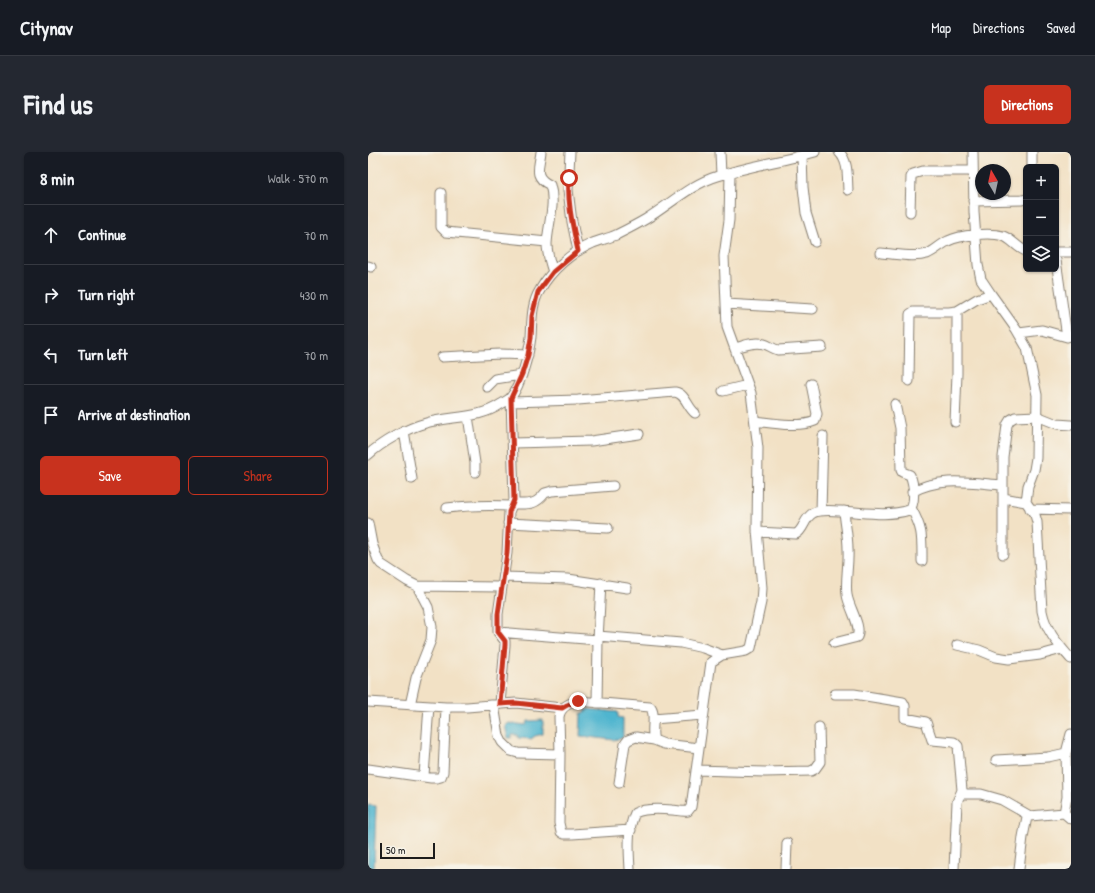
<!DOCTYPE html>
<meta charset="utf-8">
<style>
body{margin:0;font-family:"Patrick Hand",sans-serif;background:#242831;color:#f1f3f6}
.controls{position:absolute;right:12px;top:12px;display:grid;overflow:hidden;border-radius:6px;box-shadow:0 1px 3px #0004}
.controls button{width:36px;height:36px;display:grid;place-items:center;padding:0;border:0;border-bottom:1px solid #363941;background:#171b24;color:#f1f3f6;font:20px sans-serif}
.compass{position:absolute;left:607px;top:12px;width:36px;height:36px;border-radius:50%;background:#171b24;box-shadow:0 1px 3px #0004;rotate:351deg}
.scale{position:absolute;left:12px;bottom:10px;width:55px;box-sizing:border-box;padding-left:4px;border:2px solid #1c1c1c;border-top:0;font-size:11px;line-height:14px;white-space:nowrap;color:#1c1c1c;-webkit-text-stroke:3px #f7f3e8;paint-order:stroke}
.stop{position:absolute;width:12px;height:12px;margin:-9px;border:3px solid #c8321e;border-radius:50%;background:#fff}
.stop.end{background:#c8321e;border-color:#fff;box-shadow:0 1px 4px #0008}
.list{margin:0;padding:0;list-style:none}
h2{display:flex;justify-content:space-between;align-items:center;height:52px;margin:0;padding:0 16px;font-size:17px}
h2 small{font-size:13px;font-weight:400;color:#9ea1a6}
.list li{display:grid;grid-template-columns:26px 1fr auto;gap:12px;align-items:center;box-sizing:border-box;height:60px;padding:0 16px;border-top:1px solid #363941}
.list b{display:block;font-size:15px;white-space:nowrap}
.list em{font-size:13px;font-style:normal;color:#9ea1a6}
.actions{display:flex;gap:8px;padding:12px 16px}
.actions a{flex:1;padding:9px 0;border:1px solid #c8321e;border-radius:6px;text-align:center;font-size:14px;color:#c8321e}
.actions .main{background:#c8321e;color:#fff}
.icon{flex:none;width:22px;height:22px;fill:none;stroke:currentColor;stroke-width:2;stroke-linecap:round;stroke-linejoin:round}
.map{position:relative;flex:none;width:703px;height:717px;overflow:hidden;border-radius:6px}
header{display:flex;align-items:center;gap:24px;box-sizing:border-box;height:56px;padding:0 20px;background:#171b24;border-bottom:1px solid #363941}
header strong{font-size:19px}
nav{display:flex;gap:22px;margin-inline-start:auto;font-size:14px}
.intro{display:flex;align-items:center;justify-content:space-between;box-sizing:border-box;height:96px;padding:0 24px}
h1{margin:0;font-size:28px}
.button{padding:10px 18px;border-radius:6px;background:#c8321e;color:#fff;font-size:14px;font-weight:700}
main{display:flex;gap:24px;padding:0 24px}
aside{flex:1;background:#171b24;border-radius:6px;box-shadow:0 1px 3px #0004}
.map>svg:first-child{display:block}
.water{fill:#50b5cf;stroke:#366876}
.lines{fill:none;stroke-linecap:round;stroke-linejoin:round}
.minor-casing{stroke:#877e70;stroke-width:11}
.minor{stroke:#fff;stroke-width:9}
.route{stroke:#c8321e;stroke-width:5}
</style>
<header>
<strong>Citynav</strong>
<nav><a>Map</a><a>Directions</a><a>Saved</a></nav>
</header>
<div class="intro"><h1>Find us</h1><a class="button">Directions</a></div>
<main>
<aside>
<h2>8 min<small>Walk · 570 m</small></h2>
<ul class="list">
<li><svg class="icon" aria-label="ahead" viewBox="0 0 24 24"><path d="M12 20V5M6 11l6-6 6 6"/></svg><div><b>Continue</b></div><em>70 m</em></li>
<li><svg class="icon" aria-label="right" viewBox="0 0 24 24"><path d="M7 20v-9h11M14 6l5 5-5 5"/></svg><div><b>Turn right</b></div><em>430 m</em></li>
<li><svg class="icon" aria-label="left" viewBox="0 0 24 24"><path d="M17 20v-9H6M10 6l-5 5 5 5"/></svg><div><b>Turn left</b></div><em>70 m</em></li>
<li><svg class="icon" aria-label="arrive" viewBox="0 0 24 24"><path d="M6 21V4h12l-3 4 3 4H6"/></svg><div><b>Arrive at destination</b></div></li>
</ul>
<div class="actions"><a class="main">Save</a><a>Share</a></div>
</aside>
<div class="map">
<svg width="703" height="717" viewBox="0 0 703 717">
<rect width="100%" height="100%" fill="#f7f3e8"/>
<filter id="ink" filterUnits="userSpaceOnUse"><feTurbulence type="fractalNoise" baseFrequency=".025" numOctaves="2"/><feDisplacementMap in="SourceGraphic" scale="8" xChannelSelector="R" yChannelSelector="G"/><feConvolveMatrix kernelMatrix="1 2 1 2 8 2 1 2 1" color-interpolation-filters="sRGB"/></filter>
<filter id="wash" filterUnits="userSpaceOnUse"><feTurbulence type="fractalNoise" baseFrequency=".012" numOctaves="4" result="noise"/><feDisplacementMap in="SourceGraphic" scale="16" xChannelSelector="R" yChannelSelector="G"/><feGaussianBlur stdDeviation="0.9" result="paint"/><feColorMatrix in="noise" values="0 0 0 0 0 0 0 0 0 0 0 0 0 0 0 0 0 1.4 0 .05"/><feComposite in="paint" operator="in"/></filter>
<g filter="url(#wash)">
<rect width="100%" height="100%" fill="#f2e1c5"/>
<path class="water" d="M220 557 250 560V565L255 566V586L246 588 212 584 213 562Z
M175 568V582L167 584 163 587 150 586V583H144V586H140L137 574 141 571 158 573 160 569Z
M0 653 8 654 6 717H0Z"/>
</g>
<g filter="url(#ink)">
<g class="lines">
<defs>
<path id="minor" d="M173 0C171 16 165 25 182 33 188 52 180 72 179 92 179 102 182 111 185 120
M202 0 200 38 204 70 210 99
M352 0 353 23
M471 0C481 10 479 25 480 38
M605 0 606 60 610 113 613 127 623 142 648 177 659 196 669 243 668 306 666 318 660 334 658 350 667 363 669 370 674 459C678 479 690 492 703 507
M434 3 435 35 438 61 447 90
M664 15V0
M73 41V75L78 80 179 90
M605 49 654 48 658 47
M542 60 543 25 545 22 555 19H604
M688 100H703
M513 101C528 102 546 106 559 102 567 99 573 92 580 89 592 83 622 80 635 84 644 87 649 96 658 99
M688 108 699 185
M0 114 3 115
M358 152 445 157
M651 181 674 178 699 185 703 184
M367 196C375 194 387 189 396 192 401 193 405 197 410 198L454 195
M74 205 132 202 160 203
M541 229 542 162 545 160H581L589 159 609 147 623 142
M119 235 127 227 154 223
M355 239 380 233
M143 250 210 248 307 240C318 242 319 255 327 261
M100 264 107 311V320
M387 269C404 271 431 276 447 269L449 262 443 232
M587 270 589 222V159
M36 279 44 327
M145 291 223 289 271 282
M0 303C14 290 39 276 58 271 83 264 111 267 133 252 136 250 141 248 143 245 153 233 161 201 163 185 164 170 163 152 172 138 183 118 204 100 225 91 233 88 241 86 248 83 258 78 268 73 278 67 301 53 323 32 350 24 382 14 415 9 447 0
M544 340C571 324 605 331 635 333
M635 346 658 350
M144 352C160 352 167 354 177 341L184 339 245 334
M79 356C101 353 122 353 144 354
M543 356C555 377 554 385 554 409
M662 357 703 358
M453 359 455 284
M0 371 4 392 10 408 13 412 39 429 49 434 133 435
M140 371 240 376
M389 380 428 382C436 378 436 366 445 361 453 357 464 359 473 359 495 360 520 365 541 358 548 352 546 332 542 323L534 320 533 318 532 276 527 252
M635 402V305L639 273 642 268 647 265 669 264 689 272 703 273
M136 425 200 427 259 436
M130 480 230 488
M230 484 313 491 335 496 354 503
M466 491 486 486 489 485C494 474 481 456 479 443 477 428 481 412 480 397 480 384 477 372 476 359
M589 493 611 498 628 505 641 507 672 503 694 497
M467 542H486L535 550 537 554V566L558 570 564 588 586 590 590 594 594 638 596 642H613L634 648 662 664
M0 550 78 555H99L148 551 194 556
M229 551 230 488 233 431
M132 552 137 493V489L130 480V462L139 401 141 360 146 348 143 246
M42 553 48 526 63 488 64 475 60 455 49 434
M126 553 131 584 134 590 143 599 150 601 192 602
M285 567 335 563
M628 608 680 605 698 601
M0 617 63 626H69L73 625 75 620 78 555
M328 618 397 620 443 619 447 617 452 610 451 575
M56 624 61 554
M251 631 257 592 260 588 268 585 286 588
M696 661 699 645 698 601 703 582
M263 678 204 682H196L193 680 191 671 192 602 191 565C192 555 201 551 210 549L282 555C289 562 282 578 286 588L296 592 331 596
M262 717C261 700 259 677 267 661 277 656 293 657 304 658 309 658 314 660 320 659L323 655 343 510 354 503 378 499 383 496 393 450 394 436 389 377 390 296 383 241 359 175 356 104 361 68 362 21
M418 717 419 691
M586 717 589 650 594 638
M651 717 655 685 659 665 662 664 696 661 703 667"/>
</defs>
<use href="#minor" class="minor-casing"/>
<use href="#minor" class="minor"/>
</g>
</g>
<g class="lines" filter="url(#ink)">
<path class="route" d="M201 26C199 51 205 75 210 99L185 120 170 140 164 164 163 186 160 203 154 222 143 246 146 348 141 360 139 401 130 462V480L137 489V493L132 552 148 551 194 556 199 553 210 549"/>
</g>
</svg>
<div class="controls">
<button>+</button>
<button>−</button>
<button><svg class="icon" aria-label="layers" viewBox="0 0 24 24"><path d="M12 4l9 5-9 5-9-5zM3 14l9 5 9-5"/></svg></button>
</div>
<svg class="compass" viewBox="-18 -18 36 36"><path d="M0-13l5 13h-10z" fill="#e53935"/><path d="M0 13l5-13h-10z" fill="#9ea1a6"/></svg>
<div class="scale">50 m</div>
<div class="stop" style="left:201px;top:26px"></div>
<div class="stop end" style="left:210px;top:549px"></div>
</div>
</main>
